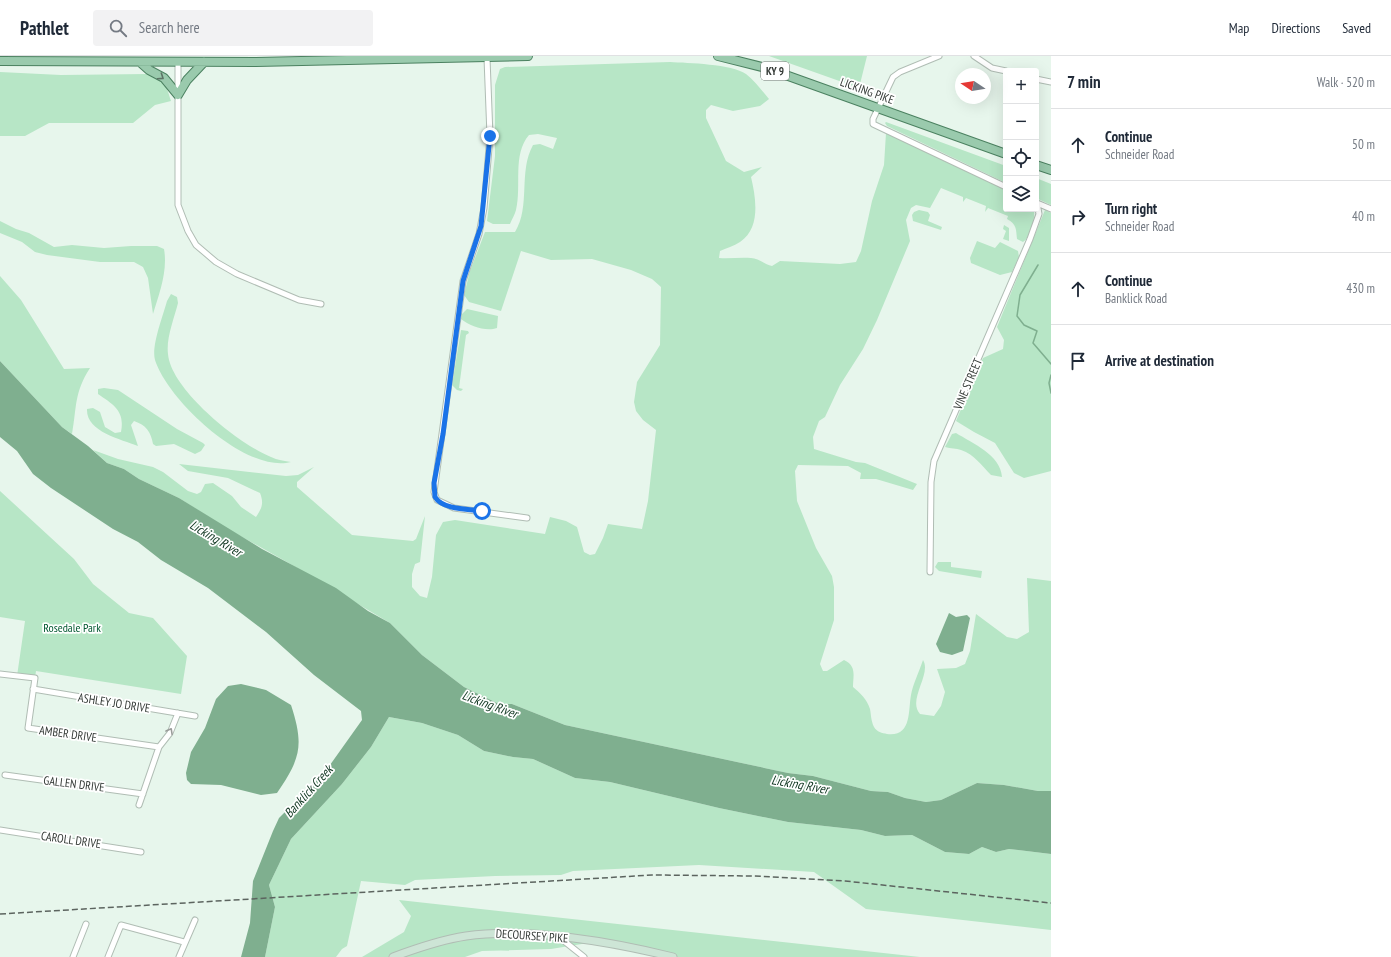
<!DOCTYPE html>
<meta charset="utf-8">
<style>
body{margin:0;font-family:"PT Sans Narrow",sans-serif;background:#f2f2f3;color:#1f2937}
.controls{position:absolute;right:12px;top:12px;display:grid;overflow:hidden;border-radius:4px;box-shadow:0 4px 16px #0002}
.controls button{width:36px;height:36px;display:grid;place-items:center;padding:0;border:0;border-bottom:1px solid #e0e1e3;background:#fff;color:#1f2937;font:20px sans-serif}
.compass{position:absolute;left:955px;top:12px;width:36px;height:36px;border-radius:50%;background:#fff;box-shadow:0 4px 16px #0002;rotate:282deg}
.stop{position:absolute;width:12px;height:12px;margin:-9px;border:3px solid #1a73e8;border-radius:50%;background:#fff}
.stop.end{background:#1a73e8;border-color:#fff;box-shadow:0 1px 4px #0008}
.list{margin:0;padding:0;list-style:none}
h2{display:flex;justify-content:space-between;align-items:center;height:52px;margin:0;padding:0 16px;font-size:17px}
h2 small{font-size:13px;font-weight:400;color:#747a83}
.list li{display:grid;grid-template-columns:26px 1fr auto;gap:12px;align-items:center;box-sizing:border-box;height:72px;padding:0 16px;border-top:1px solid #e0e1e3}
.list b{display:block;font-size:15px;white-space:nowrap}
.list p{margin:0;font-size:13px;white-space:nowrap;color:#747a83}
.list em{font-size:13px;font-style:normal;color:#747a83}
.icon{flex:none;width:22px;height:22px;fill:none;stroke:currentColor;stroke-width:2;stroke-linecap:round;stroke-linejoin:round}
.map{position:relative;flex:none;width:1051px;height:901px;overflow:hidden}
header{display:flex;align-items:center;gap:24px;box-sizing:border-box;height:56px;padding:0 20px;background:#fff;border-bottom:1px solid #e0e1e3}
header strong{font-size:19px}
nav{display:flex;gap:22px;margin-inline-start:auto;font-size:14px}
.search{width:280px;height:36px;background:#f2f2f3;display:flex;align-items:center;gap:10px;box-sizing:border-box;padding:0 14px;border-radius:4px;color:#747a83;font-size:15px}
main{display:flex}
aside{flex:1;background:#fff}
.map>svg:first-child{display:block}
.green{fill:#b7e6c6}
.water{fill:#7faf8f}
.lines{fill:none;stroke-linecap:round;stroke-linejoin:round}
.stream{stroke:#7faf8f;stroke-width:1.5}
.minor-casing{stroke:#b0bdb4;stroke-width:7}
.secondary-casing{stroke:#b0bdb4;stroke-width:9}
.primary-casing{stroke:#4b8160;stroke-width:10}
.minor{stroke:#fff;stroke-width:5}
.secondary{stroke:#cde5d6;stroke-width:7}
.primary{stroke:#9acaad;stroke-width:8}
.rail{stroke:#5c645f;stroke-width:1.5;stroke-dasharray:6 3;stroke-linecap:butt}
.oneway{stroke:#5d7466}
.oneway2{stroke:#9a9c9a}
.route{stroke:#1a73e8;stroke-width:5}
.labels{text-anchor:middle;stroke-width:3.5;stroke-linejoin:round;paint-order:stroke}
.shield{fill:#fff;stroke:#717572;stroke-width:1}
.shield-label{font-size:11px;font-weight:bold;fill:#343a36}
.street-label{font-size:12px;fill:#343a36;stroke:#fff}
.park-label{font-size:12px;fill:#045932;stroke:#fff}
.water-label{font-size:13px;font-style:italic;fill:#0f3620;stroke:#fff}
</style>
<header>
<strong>Pathlet</strong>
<div class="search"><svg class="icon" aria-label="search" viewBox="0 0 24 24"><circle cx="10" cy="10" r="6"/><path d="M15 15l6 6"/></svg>Search here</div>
<nav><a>Map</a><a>Directions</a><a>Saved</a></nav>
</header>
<main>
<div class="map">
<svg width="1051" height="901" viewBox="0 0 1051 901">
<rect width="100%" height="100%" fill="#e7f6ec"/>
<path class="green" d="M769 0H867L859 32Z
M670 6C688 7 732 8 746 18 755 25 762 35 769 43L760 50 733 55 711 49 706 54V62L726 105 744 116 762 111 751 121C756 142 761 172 740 186 734 190 726 192 720 195L719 202C730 203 740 201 751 202 758 202 764 208 772 210L780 205 840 208 856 206 861 195 872 145 884 109 886 77 1006 134V153H1034C1035 163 1032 180 1023 186L1017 183C1016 174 1017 168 1007 163L1008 160 988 152 985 156 986 150 966 142 963 146V141L941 132 930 152 916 149 911 152 906 164 910 185 877 264 863 293 840 329 825 361 819 365 813 381 814 393 856 406 865 407 917 428 913 434 876 423H860L861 417 848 410 798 409 795 415 797 445 816 492 832 520 834 531V564L820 608 823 615H827L844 604C857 610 853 620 853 631 860 637 867 643 870 653 871 658 871 665 874 671 877 676 882 677 887 678 912 681 908 655 911 639 913 628 919 616 923 604 932 618 907 644 920 658L934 660 941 650 945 636 937 613 956 612 965 608 970 595 976 558 1007 581 1017 583 1029 576 1027 522 1051 525V735H1038L1004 729 977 727 941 744 926 746 905 742 888 736 871 735 813 720 788 717 565 669 512 648H499L464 631 422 599 390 567 287 506 226 472 179 442 139 423 124 413 107 407 93 394 118 403 153 411 163 416 188 435 197 438 201 436 205 428 213 427 232 440 241 451 256 461C262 452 264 447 260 437L228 422 188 415 179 408 286 420 298 419 314 411 297 426V431L352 479 413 485 416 483 425 460 420 506 415 508 412 518V531L420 540 427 542 432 521 436 479 443 466 455 464 545 478 550 461 566 465 577 471 584 496 590 499 595 498 603 482 608 468 642 473 648 445 656 374 643 364 636 355 634 346 637 326 660 289 661 231 652 223 631 214 592 203 551 204 521 195 501 255 469 246 464 239 470 215 485 176H515C531 150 518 116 533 89L540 88 553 93 557 82 538 78 529 79C512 99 522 129 516 154 515 158 512 163 510 168H493L487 165 495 100V29L500 13 505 11Z
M0 16 61 19 147 18C164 23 166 28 171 45L155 49 133 67H49L25 80H0Z
M886 66 1006 110V127L887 70 885 67Z
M1036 122 1051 128V149L1036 142Z
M919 154 928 156 930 159 928 165 942 171 941 174 913 165 912 159 914 156Z
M1045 154 1051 157V415L1024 422 1014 417 995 387 974 376 956 365 983 302 1003 293 1004 284 997 271Z
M0 165 16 173 29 177 54 191 72 189 104 192 131 190H157L164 193C168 215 159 238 153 258L148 222 143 211 134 206H100L47 199 35 196 22 186 0 177Z
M1004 169 1009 172V185L1003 183 1006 175 1003 173Z
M977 185 995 192 1000 186 1018 195 1019 201 1012 216 1000 219 971 207 970 202Z
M0 220 21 244 64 313 90 312C74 337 77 350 72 378L62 371 0 305Z
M171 238 177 241 178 247C174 263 166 282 168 298 171 334 239 388 271 401 277 404 285 405 291 406 247 418 168 345 155 304 151 290 163 260 167 245Z
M467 253 498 260 497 272C486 276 470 270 461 263L462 258Z
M461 274 468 275 469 277 466 279 459 332 463 333 461 335 457 334 452 329Z
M104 332 118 334 177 373 203 387 205 389 201 395 195 398 174 388 156 390 153 388C151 376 146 369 134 365L131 369 138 390C121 383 86 376 87 353L93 352 100 356 105 371 115 377 121 376C125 355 114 349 98 338V333Z
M956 377C972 387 1001 399 1002 421L991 419C981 409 975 399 961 394 956 392 951 393 945 391L952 378Z
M0 435 74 503 93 528 129 557 153 562 187 600 181 638 36 615 35 622 17 620 25 565 0 561Z
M938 506H951V511L982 515 981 522 939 515 935 511Z
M389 661 422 667 458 679 484 695 513 701 533 703 575 722 610 726 719 752 788 766 861 774 885 780 912 779 945 796 969 798 982 791 996 796 1009 793 1051 798V874L866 853 814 816 699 809 573 815 561 819 495 820 415 824 405 829 361 825 347 890 342 893 336 901H265L275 851 269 829 291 783 342 728 371 691Z
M399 844 920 901H673L594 886 551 893 482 895 465 901H362L404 876 411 860Z"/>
<path class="water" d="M0 305 62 371 88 390 107 407 124 413 139 423 179 442 262 493 336 532 368 555 390 567 422 599 464 631 499 648H512L565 669 788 717 813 720 871 735 888 736 905 742 926 746 941 744 977 727 1004 729 1038 735H1051V798L1009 793 996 796 982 791 969 798 945 796 912 779 885 780 861 774 788 766 719 752 610 726 575 722 533 703 513 701 484 695 458 679 422 667 389 661 371 691 342 728 291 783 269 829 275 851 265 901H241L250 867 253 825 273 775 279 762 325 716 362 664 361 655 314 619 266 576 208 532 161 504 138 486 113 473 51 432 33 418 17 395 0 381Z
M949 557 956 561 967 559 970 562 963 595 952 599 940 596 936 588Z
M241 628 266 634 291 649C304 689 301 702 277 737L261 739 221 729 191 728 187 724 186 717 191 696 205 672 216 643 228 630Z"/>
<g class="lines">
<path class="stream" d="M1038 209 1020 239 1017 260 1024 269 1037 275 1033 287 1051 308
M1051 319 1049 327 1051 337"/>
<defs>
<path id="minor" d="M939 0 900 16 893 21 873 63V68L1006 131
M974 0 992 12 1006 15
M487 2 490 80 484 152 479 178 463 225 434 436 437 444 454 452 527 462
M178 7V149L188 175 196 189 216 206 237 218 299 244 321 248
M1036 23 1051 26
M1037 147 1051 153
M930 516 931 426 934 405 1030 183 1039 158 1037 147
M0 618 35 622 28 672 159 691
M33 633 195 660
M5 719 143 738
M139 749 159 691 170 677 178 657
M0 774 141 796
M562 881 564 885 584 901
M73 901 86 868
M108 901 121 869 184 886
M179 901 195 864"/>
<path id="secondary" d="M393 901C417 892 440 884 466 880 527 871 613 886 673 901"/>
<path id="primary" d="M718 0 766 12 1006 98
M0 5 256 6 528 0
M140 6 149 14 164 22 178 39 187 24 204 6
M1036 109 1051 114"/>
</defs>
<use href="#minor" class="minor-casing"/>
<use href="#secondary" class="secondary-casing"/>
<use href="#primary" class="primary-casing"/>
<use href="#minor" class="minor"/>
<use href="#secondary" class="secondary"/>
<use href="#primary" class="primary"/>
<path class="rail" d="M0 858 652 819 755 820 845 825 1051 847"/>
</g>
<defs><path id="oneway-chevron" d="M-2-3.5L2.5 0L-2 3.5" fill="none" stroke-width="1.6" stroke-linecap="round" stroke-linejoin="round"/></defs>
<use class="oneway" href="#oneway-chevron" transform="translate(161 21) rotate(34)"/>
<use class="oneway2" href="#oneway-chevron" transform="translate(170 675) rotate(-61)"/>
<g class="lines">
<path class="route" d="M482 455C468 453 443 454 435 441L434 427 443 378 463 225 481 170 490 80"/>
</g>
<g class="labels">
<rect class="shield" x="761" y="6" width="28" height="18" rx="3"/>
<g class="shield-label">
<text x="775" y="19">KY 9</text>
</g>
<g class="street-label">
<text transform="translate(867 35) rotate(20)" y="4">LICKING PIKE</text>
<text transform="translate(968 328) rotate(-67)" y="4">VINE STREET</text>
<text transform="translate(114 647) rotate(9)" y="4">ASHLEY JO DRIVE</text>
<text transform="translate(68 678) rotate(8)" y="4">AMBER DRIVE</text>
<text transform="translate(74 728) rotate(7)" y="4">GALLEN DRIVE</text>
<text transform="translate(71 784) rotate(8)" y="4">CAROLL DRIVE</text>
<text transform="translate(532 880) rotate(4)" y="4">DECOURSEY PIKE</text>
</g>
<g class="park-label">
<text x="72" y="576">Rosedale Park</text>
</g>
<g class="water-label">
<text transform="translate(216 482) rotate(31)" y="5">Licking River</text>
<text transform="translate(490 648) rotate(20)" y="5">Licking River</text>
<text transform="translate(800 728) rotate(10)" y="5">Licking River</text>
<text transform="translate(308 735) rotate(-48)" y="5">Banklick Creek</text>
</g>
</g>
</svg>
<div class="controls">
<button>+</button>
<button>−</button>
<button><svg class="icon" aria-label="locate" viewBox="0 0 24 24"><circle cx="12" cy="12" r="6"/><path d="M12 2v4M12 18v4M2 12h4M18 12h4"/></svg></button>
<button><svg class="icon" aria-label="layers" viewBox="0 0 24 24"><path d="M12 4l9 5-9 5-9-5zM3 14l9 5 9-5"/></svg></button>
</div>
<svg class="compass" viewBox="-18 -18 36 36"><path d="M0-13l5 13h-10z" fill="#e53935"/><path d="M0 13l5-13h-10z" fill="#747a83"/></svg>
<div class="stop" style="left:482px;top:455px"></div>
<div class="stop end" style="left:490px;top:80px"></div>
</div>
<aside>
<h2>7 min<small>Walk · 520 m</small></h2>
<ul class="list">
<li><svg class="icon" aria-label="ahead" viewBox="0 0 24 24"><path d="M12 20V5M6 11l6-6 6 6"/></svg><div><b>Continue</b><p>Schneider Road</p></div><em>50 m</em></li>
<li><svg class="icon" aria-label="right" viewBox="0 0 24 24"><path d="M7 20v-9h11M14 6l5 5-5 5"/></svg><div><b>Turn right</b><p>Schneider Road</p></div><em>40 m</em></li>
<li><svg class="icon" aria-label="ahead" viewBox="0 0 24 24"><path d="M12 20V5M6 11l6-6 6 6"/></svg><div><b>Continue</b><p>Banklick Road</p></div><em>430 m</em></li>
<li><svg class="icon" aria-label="arrive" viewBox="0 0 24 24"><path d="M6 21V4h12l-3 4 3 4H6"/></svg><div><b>Arrive at destination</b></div></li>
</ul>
</aside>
</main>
